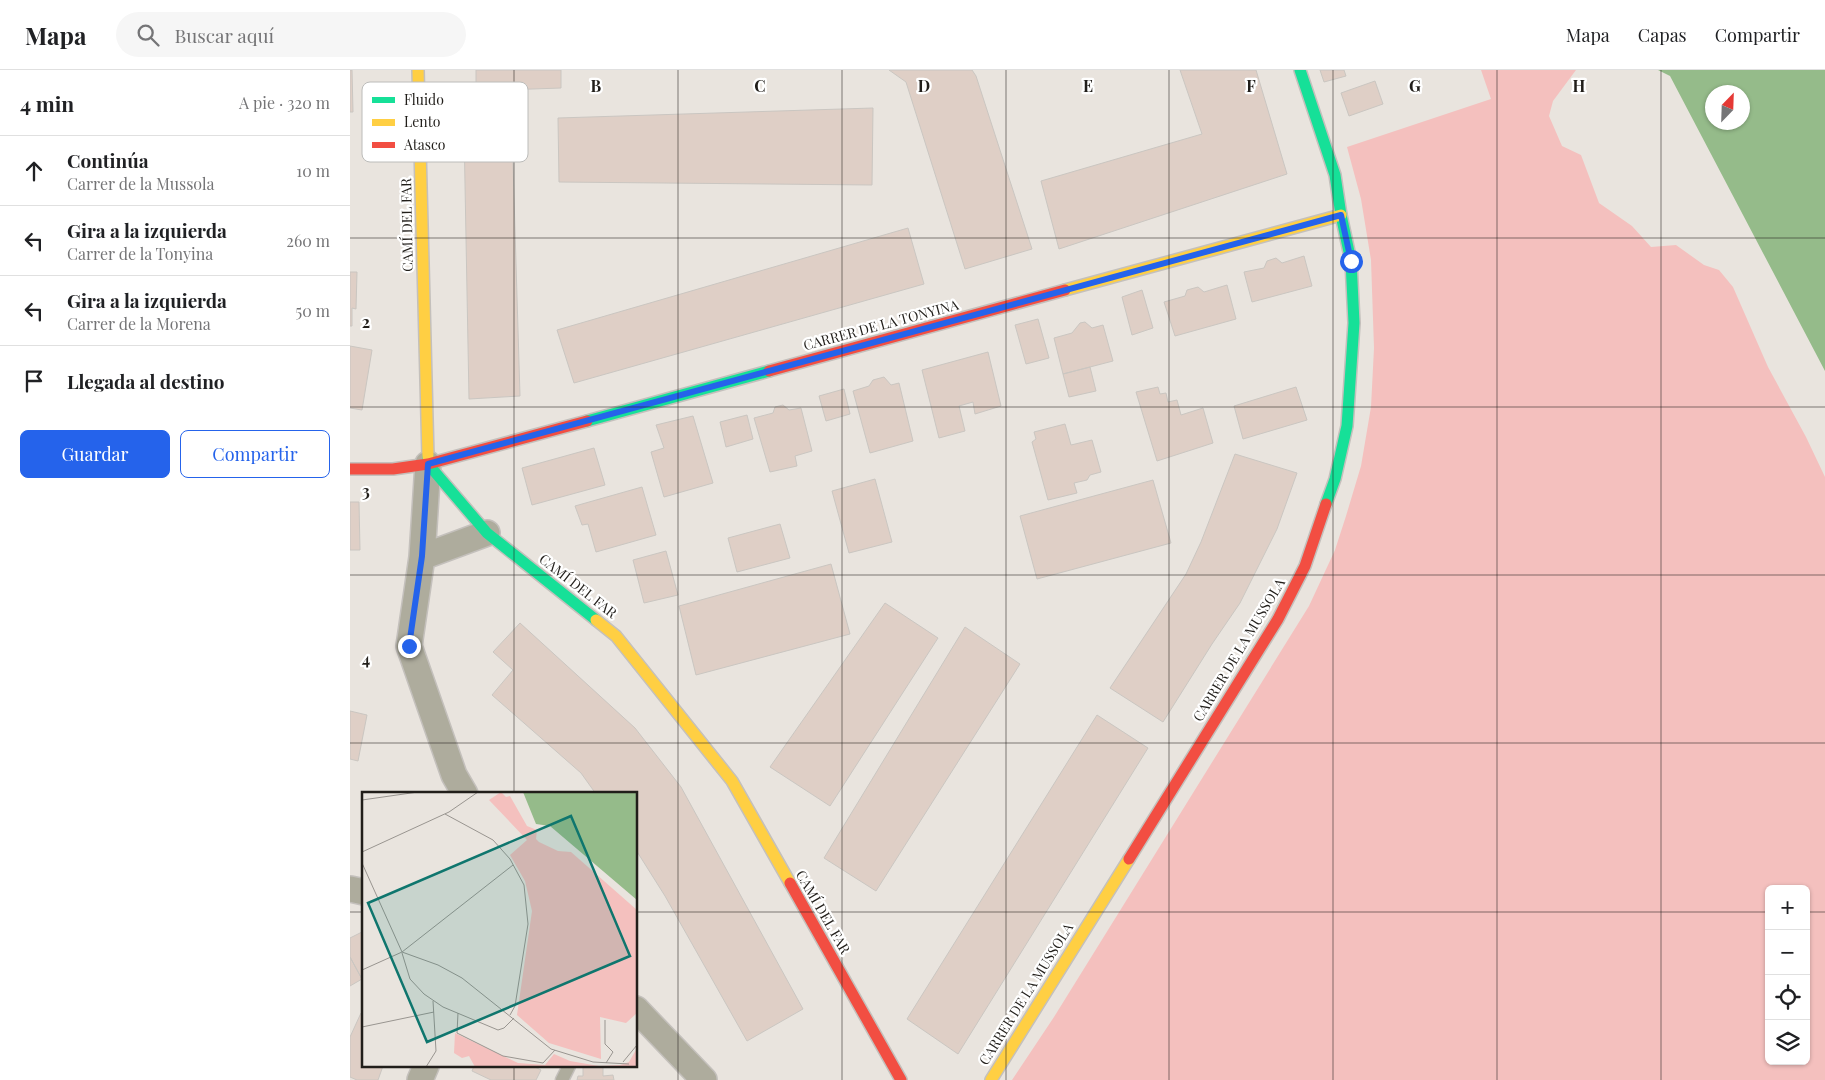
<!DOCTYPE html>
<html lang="es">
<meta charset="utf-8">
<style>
body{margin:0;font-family:"Playfair Display",serif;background:#f6f6f6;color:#202124}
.controls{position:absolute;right:15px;bottom:15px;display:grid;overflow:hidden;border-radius:8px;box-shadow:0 1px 4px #0004}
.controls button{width:45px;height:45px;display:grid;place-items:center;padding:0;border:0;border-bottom:1px solid #e0e0e0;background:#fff;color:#202124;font:25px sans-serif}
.compass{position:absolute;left:1355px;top:15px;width:45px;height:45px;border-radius:50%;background:#fff;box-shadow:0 1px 4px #0004;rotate:23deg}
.stop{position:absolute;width:15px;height:15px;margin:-11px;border:4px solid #2563eb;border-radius:50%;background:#fff}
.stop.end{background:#2563eb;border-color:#fff;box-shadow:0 1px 5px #0008}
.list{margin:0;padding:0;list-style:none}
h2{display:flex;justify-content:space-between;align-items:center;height:65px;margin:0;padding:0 20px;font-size:21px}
h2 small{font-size:16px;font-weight:400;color:#757577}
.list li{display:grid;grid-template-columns:32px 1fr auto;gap:15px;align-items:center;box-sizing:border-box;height:70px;padding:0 20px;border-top:1px solid #e0e0e0}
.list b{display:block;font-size:19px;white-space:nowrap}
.list p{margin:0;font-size:16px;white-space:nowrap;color:#757577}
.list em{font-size:16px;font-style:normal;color:#757577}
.actions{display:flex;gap:10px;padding:15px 20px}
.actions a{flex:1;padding:11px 0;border:1px solid #2563eb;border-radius:8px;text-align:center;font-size:18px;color:#2563eb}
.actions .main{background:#2563eb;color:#fff}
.icon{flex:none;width:28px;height:28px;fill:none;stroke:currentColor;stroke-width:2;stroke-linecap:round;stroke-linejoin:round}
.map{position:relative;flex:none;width:1475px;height:1010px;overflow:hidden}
header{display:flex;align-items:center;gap:30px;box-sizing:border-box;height:70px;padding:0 25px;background:#fff;border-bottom:1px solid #e0e0e0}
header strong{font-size:24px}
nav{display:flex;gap:28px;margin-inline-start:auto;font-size:18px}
.search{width:350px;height:45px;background:#f6f6f6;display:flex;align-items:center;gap:12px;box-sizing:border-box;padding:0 18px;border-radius:28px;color:#757577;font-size:19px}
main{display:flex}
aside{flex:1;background:#fff}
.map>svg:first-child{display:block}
.green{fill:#f4c0be;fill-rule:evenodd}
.water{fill:#95bb8a;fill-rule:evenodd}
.building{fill:#dfcfc6;stroke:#cac6c1}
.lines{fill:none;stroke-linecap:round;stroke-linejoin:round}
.lane-casing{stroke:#c4c0bc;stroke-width:15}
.street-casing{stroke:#c4c0bc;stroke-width:28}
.fast-casing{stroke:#c4c0bc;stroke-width:14}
.slow-casing{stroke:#c4c0bc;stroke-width:14}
.jam-casing{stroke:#c4c0bc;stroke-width:14}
.lane{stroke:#aeac9d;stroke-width:12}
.street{stroke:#aeac9d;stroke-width:25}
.fast{stroke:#16e098;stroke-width:11}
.slow{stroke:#ffcf43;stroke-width:11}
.jam{stroke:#f24e42;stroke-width:11}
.route{stroke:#2563eb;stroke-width:6}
.grid{fill:none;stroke:#211e1a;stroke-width:1;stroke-opacity:0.55}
.labels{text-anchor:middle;stroke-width:4.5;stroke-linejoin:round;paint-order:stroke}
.street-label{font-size:14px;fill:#211e1a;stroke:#fff}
.inset-road{fill:none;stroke:#999590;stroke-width:1}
.view{fill:#0f766e;fill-opacity:0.15;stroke:#0f766e;stroke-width:2.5}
.inset-edge{fill:none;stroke:#211e1a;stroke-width:2.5}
.key{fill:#fff;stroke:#bcbcba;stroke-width:1}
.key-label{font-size:14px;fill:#211e1a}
.grid-label{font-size:16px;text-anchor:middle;font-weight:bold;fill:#211e1a;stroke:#fff;stroke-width:4.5;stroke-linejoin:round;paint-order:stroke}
</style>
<header>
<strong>Mapa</strong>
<div class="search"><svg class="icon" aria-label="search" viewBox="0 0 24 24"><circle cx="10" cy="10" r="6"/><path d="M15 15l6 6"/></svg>Buscar aquí</div>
<nav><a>Mapa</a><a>Capas</a><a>Compartir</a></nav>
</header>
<main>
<aside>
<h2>4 min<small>A pie · 320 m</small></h2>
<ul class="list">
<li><svg class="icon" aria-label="ahead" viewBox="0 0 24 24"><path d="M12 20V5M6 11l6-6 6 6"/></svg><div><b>Continúa</b><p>Carrer de la Mussola</p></div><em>10 m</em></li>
<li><svg class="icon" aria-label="left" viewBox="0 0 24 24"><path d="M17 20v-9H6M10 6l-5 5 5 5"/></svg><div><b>Gira a la izquierda</b><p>Carrer de la Tonyina</p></div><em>260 m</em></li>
<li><svg class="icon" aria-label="left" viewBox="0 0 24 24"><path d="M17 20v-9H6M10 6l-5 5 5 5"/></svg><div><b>Gira a la izquierda</b><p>Carrer de la Morena</p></div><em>50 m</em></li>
<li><svg class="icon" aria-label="arrive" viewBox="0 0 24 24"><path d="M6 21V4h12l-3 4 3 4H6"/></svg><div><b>Llegada al destino</b></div></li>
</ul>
<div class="actions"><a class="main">Guardar</a><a>Compartir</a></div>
</aside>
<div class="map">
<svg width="1475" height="1010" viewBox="0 0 1475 1010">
<rect width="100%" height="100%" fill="#e9e4de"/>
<path class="green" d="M1131 0H1226L1203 31 1199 46 1212 76 1231 85 1249 133 1282 156 1301 177 1326 175 1354 195 1369 200 1383 217 1418 297 1456 367 1475 407V1010H662L704 947 959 536 985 480 996 446 1011 396 1021 337 1024 278 1021 190 1011 129 997 77 1141 29ZM1419 819H1456V991H1419Z"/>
<path class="water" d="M1308 0H1475V301L1320 6ZM1362 22H1392V52H1362Z"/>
<path class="building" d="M0 0H2L3 42H0Z
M126 0H211V18L126 21Z
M539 0H622L626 6 682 179 615 199 556 12Z
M830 0H906L937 104 709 179 691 111 852 64Z
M970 0H994L996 6 974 12Z
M1025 11 1033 34 999 46 991 23Z
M523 38 522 115 209 112 208 48Z
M114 60H162L170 326 119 329Z
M558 158 574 214 224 313 207 260Z
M954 186 962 216 902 232 894 202 914 198 917 191 926 188 932 193Z
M0 202H7L6 239 2 238V256H0Z
M877 215 886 249 825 266 814 232 835 226 837 220 848 217 854 222Z
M792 220 803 258 782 265 772 227Z
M688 249 699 288 676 294 665 255Z
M735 252 742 258 753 255 763 291 713 304 704 268 722 263 730 253Z
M0 276 22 280 12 340 0 338Z
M638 282 651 336 625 344 623 332 609 336 615 361 589 368 572 300Z
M740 297 746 321 719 327 713 304Z
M534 307 541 315 549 313 563 371 520 383 503 321 519 316 523 310Z
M808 317 810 324 816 323 818 332 827 330 831 345 853 338 863 373 807 391 786 322Z
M946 317 957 350 893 369 884 336Z
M494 319 500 344 476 351 469 326Z
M433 335 439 340 451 338 462 381 445 386 447 396 420 402 404 348 423 343 425 337Z
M397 345 403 369 376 377 370 352Z
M343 346 363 413 314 427 301 382 314 378 306 355Z
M715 354 721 375 742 370 751 402 740 405 737 410 724 413 727 423 698 430 682 372 686 369 684 362Z
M244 378 255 415 182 435 172 398Z
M885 384 947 403 927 459 890 533 862 574 813 652 760 618 836 504 851 472Z
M525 409 542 472 499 483 482 421Z
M803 410 821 473 687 509 670 446Z
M292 417 306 465 246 482 238 454 232 455 225 436Z
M0 432H9L10 480H0Z
M430 454 440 488 387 502 378 468Z
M316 481 328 525 294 533 283 490Z
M481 494 500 564 346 605 329 536Z
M535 533 588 568 480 736 420 697Z
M170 553 285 658 331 717 453 939 397 971 315 826 286 780V724H246L231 703 142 625 163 600 143 582Z
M615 557 670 594 526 821 474 788Z
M0 641 17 645 8 691 0 689Z
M747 645 798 678 608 984 557 949Z
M14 861V913L0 887V868Z
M0 887 12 909 0 916Z
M11 943 14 944V996H33L28 1010H7L0 1007V967Z
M124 996H183L191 1000 186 1010H141L122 1001Z
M233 996H253V1006L263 1005 264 1010H227L228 1006H233Z"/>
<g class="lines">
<defs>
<path id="lane" d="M212 1010 219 996"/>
<path id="street" d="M78 394 72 487 59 576 104 705 115 724
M72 487 137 463
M0 819 14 822
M286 939 354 1010
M70 1010 76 996"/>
<path id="fast" d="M950 0 985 105 991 145 1001 191 1004 253 997 356 985 409 976 434
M237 351 419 301
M78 387V394L137 463 246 550"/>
<path id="slow" d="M68 0 78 387
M715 220 991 145
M246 550 266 566 382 711 440 813
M641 1010 779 789"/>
<path id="jam" d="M419 301 715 220
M0 399H43L78 394 237 351
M779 789 928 549 955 496 976 434
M440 813 551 1010"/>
</defs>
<use href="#lane" class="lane-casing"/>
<use href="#street" class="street-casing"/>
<use href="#fast" class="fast-casing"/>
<use href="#slow" class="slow-casing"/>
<use href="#jam" class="jam-casing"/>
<use href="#lane" class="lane"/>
<use href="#street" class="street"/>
<use href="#fast" class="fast"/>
<use href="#slow" class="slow"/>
<use href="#jam" class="jam"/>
</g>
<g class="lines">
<path class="route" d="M59 576 72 486 78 394 991 145 1001 191"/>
</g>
<path class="grid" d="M164 0V724M328 0V1010M492 0V1010M656 0V1010M819 0V1010M983 0V1010M1147 0V1010M1311 0V1010M0 168H1475M0 337H1475M0 505H1475M0 673H1475M0 842H14M286 842H1419M1456 842H1475M164 996V1010"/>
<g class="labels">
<g class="street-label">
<text transform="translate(57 155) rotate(-91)" y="5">CAMÍ DEL FAR</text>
<text transform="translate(531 255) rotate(-15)" y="5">CARRER DE LA TONYINA</text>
<text transform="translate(228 516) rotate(38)" y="5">CAMÍ DEL FAR</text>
<text transform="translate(889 580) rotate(-59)" y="5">CARRER DE LA MUSSOLA</text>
<text transform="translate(473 842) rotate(60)" y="5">CAMÍ DEL FAR</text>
<text transform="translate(676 924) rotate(-58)" y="5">CARRER DE LA MUSSOLA</text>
</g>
</g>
<g transform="translate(12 722)">
<rect width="275" height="275" fill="#e9e4de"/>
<path d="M139 0 144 5 148 4 165 34 175 38 174 47 177 50 196 59 209 60 275 118V221L264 231 238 225 239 267 187 251 155 223 170 119 163 89 148 63 165 48 127 8ZM93 241 156 271 183 273 192 262 208 269 237 274 258 273 267 270 275 256V275H113L107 264 100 266 92 261Z" fill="#f4c0be"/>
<path d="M161 0H275V108L188 34 174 32Z" fill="#95bb8a"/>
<path class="inset-road" d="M0 8 56 0M83 22 131 48 148 67 162 93 166 132 153 214 148 223M0 60 87 20 116 0M0 71 40 160 76 173 100 186 189 257 231 270 267 272M40 161 48 187 62 202 81 215 136 238 142 236 152 226M0 178 40 160 151 73M96 221 95 241 141 264 181 271 193 258M243 228V252L251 260 244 271M0 235 72 220M261 270 275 253M64 275 74 259 71 209"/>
<path class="view" d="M209 24 268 164 65 250 6 111Z"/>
<rect width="275" height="275" class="inset-edge"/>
</g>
<rect x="12" y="12" width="166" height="80" rx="8" class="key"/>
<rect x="22" y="27" width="23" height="6" fill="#16e098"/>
<rect x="22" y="49" width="23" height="7" fill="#ffcf43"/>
<rect x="22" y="72" width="23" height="6" fill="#f24e42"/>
<g class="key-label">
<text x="54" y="35">Fluido</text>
<text x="54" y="57">Lento</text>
<text x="54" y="80">Atasco</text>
</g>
<g class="grid-label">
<text x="246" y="22">B</text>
<text x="410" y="22">C</text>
<text x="574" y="22">D</text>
<text x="738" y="22">E</text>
<text x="901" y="22">F</text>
<text x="1065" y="22">G</text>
<text x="1229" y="22">H</text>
<text x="16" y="258">2</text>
<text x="16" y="427">3</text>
<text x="16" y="595">4</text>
</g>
</svg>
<div class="controls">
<button>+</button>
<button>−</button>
<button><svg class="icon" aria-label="locate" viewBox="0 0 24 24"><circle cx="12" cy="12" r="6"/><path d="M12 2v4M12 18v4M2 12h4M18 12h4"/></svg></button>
<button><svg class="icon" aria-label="layers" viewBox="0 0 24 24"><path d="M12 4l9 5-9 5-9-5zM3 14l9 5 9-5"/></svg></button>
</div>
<svg class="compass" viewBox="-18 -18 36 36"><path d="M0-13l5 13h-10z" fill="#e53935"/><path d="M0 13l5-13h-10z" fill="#757577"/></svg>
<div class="stop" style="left:1001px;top:191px"></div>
<div class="stop end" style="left:59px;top:576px"></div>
</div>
</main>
